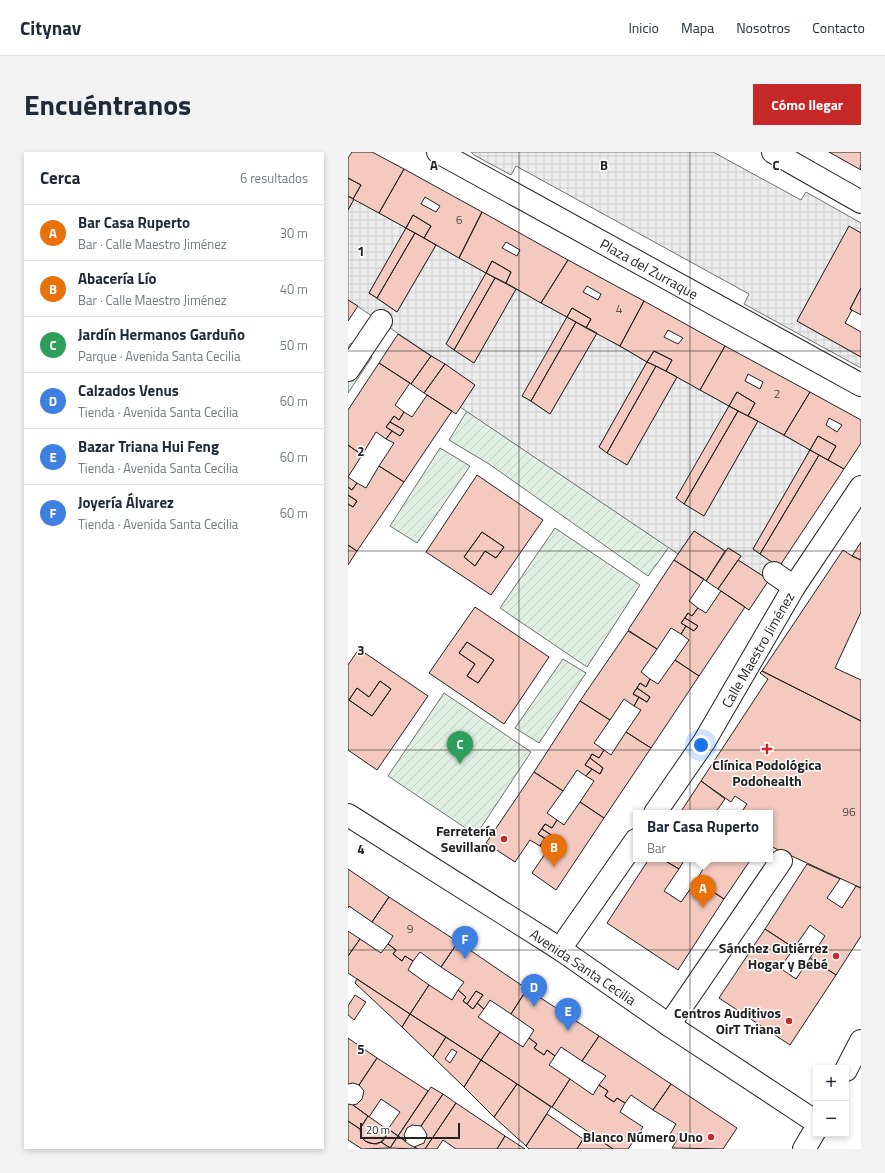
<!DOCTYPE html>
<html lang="es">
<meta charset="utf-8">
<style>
body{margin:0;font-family:"Titillium Web",sans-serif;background:#f2f2f3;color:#1f2937}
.controls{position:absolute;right:12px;bottom:12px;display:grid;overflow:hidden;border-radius:0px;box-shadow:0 2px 6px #0003}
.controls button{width:36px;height:36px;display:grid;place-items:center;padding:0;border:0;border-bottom:1px solid #e0e1e3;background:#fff;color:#1f2937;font:20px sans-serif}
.scale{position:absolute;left:12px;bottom:10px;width:100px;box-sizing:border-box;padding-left:4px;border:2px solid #222;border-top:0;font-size:11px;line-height:14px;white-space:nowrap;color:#222;-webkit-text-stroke:3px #fff;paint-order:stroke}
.you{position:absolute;left:353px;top:593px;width:14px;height:14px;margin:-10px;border:3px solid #fff;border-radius:50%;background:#1a73e8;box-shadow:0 0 0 6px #1a73e833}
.badge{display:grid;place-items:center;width:26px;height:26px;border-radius:50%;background:#c62828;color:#fff;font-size:13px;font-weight:700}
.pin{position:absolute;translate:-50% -33px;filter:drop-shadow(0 1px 2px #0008)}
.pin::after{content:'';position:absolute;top:21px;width:14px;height:12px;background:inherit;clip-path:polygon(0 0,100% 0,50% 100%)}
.popup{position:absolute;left:285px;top:658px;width:140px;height:52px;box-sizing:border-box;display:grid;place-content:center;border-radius:0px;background:#fff;filter:drop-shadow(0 1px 3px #0005);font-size:13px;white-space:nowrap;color:#747a83}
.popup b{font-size:15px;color:#1f2937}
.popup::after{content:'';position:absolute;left:50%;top:100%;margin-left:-8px;border:8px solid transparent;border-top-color:#fff}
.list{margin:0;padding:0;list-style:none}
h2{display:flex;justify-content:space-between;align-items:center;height:52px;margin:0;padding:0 16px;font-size:17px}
h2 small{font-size:13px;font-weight:400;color:#747a83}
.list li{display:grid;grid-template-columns:26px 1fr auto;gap:12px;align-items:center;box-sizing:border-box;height:56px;padding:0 16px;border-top:1px solid #e0e1e3}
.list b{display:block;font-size:15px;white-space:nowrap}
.list p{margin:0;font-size:13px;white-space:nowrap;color:#747a83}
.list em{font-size:13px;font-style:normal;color:#747a83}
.map{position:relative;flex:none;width:513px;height:997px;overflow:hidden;border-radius:0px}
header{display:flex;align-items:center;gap:24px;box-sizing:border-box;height:56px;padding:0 20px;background:#fff;border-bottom:1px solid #e0e1e3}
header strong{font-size:19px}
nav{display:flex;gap:22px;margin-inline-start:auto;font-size:14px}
.intro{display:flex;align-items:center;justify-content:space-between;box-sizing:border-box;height:96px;padding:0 24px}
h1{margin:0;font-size:28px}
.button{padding:10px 18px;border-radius:0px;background:#c62828;color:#fff;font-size:14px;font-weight:700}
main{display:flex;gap:24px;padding:0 24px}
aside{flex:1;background:#fff;border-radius:0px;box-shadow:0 2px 6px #0003}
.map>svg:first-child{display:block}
.garden{fill:url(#garden-furrows);stroke:#6f6f6f}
.plaza{fill:url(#plaza-grid);stroke:#6f6f6f}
.building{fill:#f3c9c0;stroke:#222;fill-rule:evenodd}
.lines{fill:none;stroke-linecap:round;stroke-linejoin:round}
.pedestrian-casing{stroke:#222;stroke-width:24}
.minor-casing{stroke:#222;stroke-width:24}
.tertiary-casing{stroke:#222;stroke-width:24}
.pedestrian{stroke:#fff;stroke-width:22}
.minor{stroke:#fff;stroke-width:22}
.tertiary{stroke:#fff;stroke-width:22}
.grid{fill:none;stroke:#222;stroke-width:1;stroke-opacity:0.55}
.poi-dot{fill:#c62828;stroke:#fff;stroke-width:1.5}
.labels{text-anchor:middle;stroke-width:3;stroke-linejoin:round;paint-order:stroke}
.number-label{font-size:12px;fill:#564c4a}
.street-label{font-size:14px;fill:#222;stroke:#fff}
.poi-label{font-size:14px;font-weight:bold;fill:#222;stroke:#fff;text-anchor:end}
.grid-label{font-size:13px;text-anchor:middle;font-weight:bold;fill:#222;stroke:#fff;stroke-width:3;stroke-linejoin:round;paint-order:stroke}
</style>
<header>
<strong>Citynav</strong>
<nav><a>Inicio</a><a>Mapa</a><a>Nosotros</a><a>Contacto</a></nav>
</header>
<div class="intro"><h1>Encuéntranos</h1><a class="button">Cómo llegar</a></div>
<main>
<aside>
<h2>Cerca<small>6 resultados</small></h2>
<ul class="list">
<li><span class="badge" style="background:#e8710a">A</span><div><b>Bar Casa Ruperto</b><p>Bar · Calle Maestro Jiménez</p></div><em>30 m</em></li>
<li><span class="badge" style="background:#e8710a">B</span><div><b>Abacería Lío</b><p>Bar · Calle Maestro Jiménez</p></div><em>40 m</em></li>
<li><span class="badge" style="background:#2e9e5b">C</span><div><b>Jardín Hermanos Garduño</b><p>Parque · Avenida Santa Cecilia</p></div><em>50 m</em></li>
<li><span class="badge" style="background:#3f7fe0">D</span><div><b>Calzados Venus</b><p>Tienda · Avenida Santa Cecilia</p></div><em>60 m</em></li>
<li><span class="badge" style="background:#3f7fe0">E</span><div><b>Bazar Triana Hui Feng</b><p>Tienda · Avenida Santa Cecilia</p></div><em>60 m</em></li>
<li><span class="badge" style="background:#3f7fe0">F</span><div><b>Joyería Álvarez</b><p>Tienda · Avenida Santa Cecilia</p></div><em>60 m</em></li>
</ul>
</aside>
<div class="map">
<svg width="513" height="997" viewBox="0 0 513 997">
<defs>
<pattern id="garden-furrows" width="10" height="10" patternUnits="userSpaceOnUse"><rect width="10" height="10" fill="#e0efe3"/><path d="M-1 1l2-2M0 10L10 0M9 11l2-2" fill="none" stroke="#c0cdc2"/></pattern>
<pattern id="plaza-grid" width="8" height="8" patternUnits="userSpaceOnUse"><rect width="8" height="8" fill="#ededed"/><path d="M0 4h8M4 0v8" fill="none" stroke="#cbcbcb"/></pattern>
</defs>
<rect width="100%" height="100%" fill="#fff"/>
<path class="garden" d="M3 191 24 205 0 241V195Z
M119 259 321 395 300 424 141 312 101 288Z
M92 296 122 314 69 391 42 374Z
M207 376 292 433 239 515 152 456Z
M215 507 238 521 191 591 167 576Z
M96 541 183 600 128 683 40 624Z"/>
<path class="plaza" d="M123 0H365L453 48 458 40 513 71V81L501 75 449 169 513 205V216L396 152 401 142 168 14 163 23 126 3Z
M6 47 58 76 21 141 49 160 88 93 138 121 98 192 126 211 168 137 219 165 175 244 202 262 249 181 299 210 251 295 279 313 329 225 381 254 329 346 356 364 410 269 462 298 405 397 431 415 421 428 390 408 393 404 381 396 377 399 346 379 330 402 112 255 127 233 0 148V58Z"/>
<path class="building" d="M4 0H24L56 17 31 61 5 47 13 33 0 26V6Z
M481 0H513V12L512 15 513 18Z
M56 17 134 60 111 106 76 86 83 74 65 63 58 76 31 61ZM77 45 92 54 88 60 73 52Z
M0 26 13 33 5 47 0 44Z
M0 44 6 47 0 58Z
M134 60 220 108 193 151 158 131 163 120 144 109 138 121 111 106ZM158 90 172 98 169 104 154 96Z
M65 63 83 74 76 86 58 76Z
M501 74 513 81V136L502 157 504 158 497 171 513 180V205L449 169Z
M58 76 67 81 29 146 21 141Z
M67 81 88 93 49 160 29 146Z
M220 108 296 149 272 194 238 176 243 167 224 156 219 165 193 151ZM239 134 253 142 250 148 235 140Z
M144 109 163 120 158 131 138 121Z
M138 121 147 126 106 198 98 192Z
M147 126 168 137 126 211 106 198Z
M513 136V163L502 157Z
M0 148 10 154 0 169Z
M296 149 377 194 352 238 318 219 324 208 306 199 299 210 272 194ZM320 178 335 186 330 192 316 185Z
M224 156 243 167 238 176 219 165Z
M219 165 228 170 183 249 174 244Z
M228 170 249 181 202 262 183 249Z
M50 182 83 204 63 232 31 211Z
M377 194 462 240 436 283 400 264 407 251 389 240 381 254 352 238ZM400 222 415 230 412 237 397 229Z
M306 199 324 208 318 219 299 210Z
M83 204 97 212 76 241 63 232Z
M299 210 308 214 259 301 251 295Z
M31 211 62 231 47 253 56 260 51 268 46 264 38 275 44 279 38 287 28 280 14 303 0 293V258Z
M97 212 127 233 108 262 76 241Z
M308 214 329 225 279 313 259 301Z
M389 240 407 251 400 264 381 254Z
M462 240 513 268V291L496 317 480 308 488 294 470 284 462 298 436 283ZM481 266 494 273 489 280 478 273Z
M79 243 104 259 56 330 31 314 46 291 38 287 44 279 52 284 56 278 42 270 46 264 51 268 56 260 64 265Z
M381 254 390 259 336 352 328 346Z
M390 259 410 269 356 364 336 352Z
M42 270 56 278 52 284 38 275Z
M470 284 488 294 480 308 462 298Z
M0 293 14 303 0 325Z
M462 298 471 303 412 402 405 397Z
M471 303 496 317 431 415 412 402Z
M31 314 56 330 9 399 0 393V352L5 355 9 349 0 343V335L4 338 9 331 18 336Z
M129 323 195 368 143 443 78 400ZM134 380 156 395 148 406 137 399 127 414 116 405Z
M0 325 9 331 4 338 0 335Z
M0 343 9 349 5 355 0 352Z
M346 379 377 399 358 429 326 408Z
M134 380 156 395 148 406 137 399 127 414 116 405Z
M513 390V408L504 404Z
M0 393 9 399 0 413Z
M380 396 393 404 370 437 358 429Z
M495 398 504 404 513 408V460L487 516 513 528V569L414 519Z
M326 408 356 427 341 449 350 456 344 464 340 461 333 471 338 474 333 482 323 476 309 497 280 478Z
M390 408 421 428 401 458 370 437Z
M373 439 397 455 351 524 327 508 341 488 333 482 338 474 346 479 350 474 337 466 340 461 344 464 350 456 358 461Z
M127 455 201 505 156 572 81 521ZM119 490 146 508 130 531 119 524 127 512 111 501Z
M337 466 350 474 346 479 333 471Z
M280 479 309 497 293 520 302 527 298 535 292 531 285 542 291 545 286 554 276 547 262 568 232 549Z
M119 490 146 508 130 531 119 524 127 512 111 501Z
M11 497 80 544 29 618 0 598V513ZM32 529 43 537 24 564 1 548 9 536 21 545Z
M327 508 351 524 303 596 278 580 293 558 286 554 291 545 299 550 302 545 289 536 292 531 298 535 302 527 310 532Z
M414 519 513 569V736L422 694V680L425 676 422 674V661H393L399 652 387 644 383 650 353 629 420 527 412 521Z
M32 529 43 537 24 564 1 548 9 536 21 545Z
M289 536 302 545 299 550 285 542Z
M232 549 262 568 246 591 256 598 251 606 244 602 237 613 244 617 238 624 229 618 215 639 186 620Z
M278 580 303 596 256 666 232 650 246 629 238 624 244 617 252 622 255 616 242 606 244 602 251 606 256 598 263 603Z
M242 606 255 616 252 622 237 613Z
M186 620 215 639 199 661 209 668 204 676 197 672 190 682 197 686 192 694 182 688 167 710 138 691Z
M353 629 377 647 367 661H332Z
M232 650 256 666 208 738 184 721 199 699 192 694 197 686 204 692 208 686 194 677 197 672 204 676 209 668 216 673Z
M194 677 208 686 204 692 190 682Z
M301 707H314L331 717 316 739 333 750 348 729 376 747 330 818 259 771Z
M314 707H337L331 717Z
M361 707H403L376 747 348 729Z
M459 712 492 727 479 746 494 756 508 734 513 736V784L488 823 462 806 477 784 462 773 446 796 417 777Z
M0 717 41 745 24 770 1 754 0 756Z
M41 745 110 790 93 815 72 800 65 809 57 804 54 809 45 802 48 798 40 792 45 784 24 770Z
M417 777 446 796 432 816 448 827 462 806 488 823 442 893 371 846Z
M0 779 12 787 0 804Z
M12 787 33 801 40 792 48 798 45 802 54 809 57 804 65 809 60 818 81 833 62 862 0 821V804Z
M110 790 179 837 163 862 142 848 136 857 129 851 135 843 128 839 119 852 115 849 118 845 110 838 116 830 93 815Z
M9 827 62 862 54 875 7 831Z
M81 833 104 848 110 838 118 845 115 849 119 852 125 857 129 851 136 857 130 865 152 880 133 908 62 862Z
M179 837 251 884 234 909 213 895 207 904 199 898 196 903 186 896 189 892 181 886 186 878 163 862Z
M128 839 135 843 125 857 119 852Z
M7 843 18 850 6 868 0 863V854Z
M62 862 98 885 85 905 54 875Z
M152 880 175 895 181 886 189 892 186 896 196 903 199 898 207 904 201 913 222 927 204 955 133 908Z
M251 884 323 932 305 958 283 943 277 951 269 946 266 950 257 944 260 939 251 933 258 924 234 909Z
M98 885 133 908 116 935 85 905ZM104 897 109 900 102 911 97 907Z
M0 886 29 906 11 933 5 931 0 932Z
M29 906 80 939 50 984 40 977 52 960 33 947 21 965 5 953 9 952 14 947 16 939 11 933Z
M133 908 169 932 146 965 116 935Z
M222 927 245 943 251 933 260 939 257 944 266 950 269 946 277 951 272 960 295 975 280 997H265L204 955Z
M169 932 203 955 178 994 146 965Z
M323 932 389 976 375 997 324 996 329 988 321 984 328 972 305 958Z
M83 935 95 942 73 974 64 973 59 976 56 983 58 989 50 984Z
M95 942 108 951 77 997H70L66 995 76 991 79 983 77 979 73 974Z
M108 951 157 984 149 997H108L95 988 89 997H77Z
M0 952 5 953 20 964 12 977 0 969Z
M199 962 235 987 229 997H181L178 994Z
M20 964 40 978H42L35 989 29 992 21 991 17 989 13 984V975Z
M0 969 12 977 13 984 17 989 26 992 33 990 42 996 14 997 0 988Z
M42 978 50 984 42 996 33 990Z
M240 980 265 997H229Z
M50 984 62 993 70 997 42 996Z
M157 984 177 997H149Z"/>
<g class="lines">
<defs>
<path id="pedestrian" d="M0 218 33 169
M426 421 446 435
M321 873 433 709"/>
<path id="minor" d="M90 0 513 233
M425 0 513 50
M307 661 356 590 446 435 513 335
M212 797 288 688
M498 918 513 889
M456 997 468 977"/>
<path id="tertiary" d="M0 663 212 797 321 873 468 970"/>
</defs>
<use href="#pedestrian" class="pedestrian-casing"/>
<use href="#minor" class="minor-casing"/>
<use href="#tertiary" class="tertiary-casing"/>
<use href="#pedestrian" class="pedestrian"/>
<use href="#minor" class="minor"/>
<use href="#tertiary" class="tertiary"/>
</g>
<path class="grid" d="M171 0V997M342 0V997M0 199H513M0 399H513M0 598H513M0 798H513"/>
<g class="poi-dot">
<path d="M417 591h4v4h4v4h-4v4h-4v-4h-4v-4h4z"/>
<circle cx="156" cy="687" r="4"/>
<circle cx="488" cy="804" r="4"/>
<circle cx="441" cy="869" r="4"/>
<circle cx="363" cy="985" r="4"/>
</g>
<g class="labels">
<g class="number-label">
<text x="111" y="72">6</text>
<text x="271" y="161">4</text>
<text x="429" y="246">2</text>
<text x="501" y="664">96</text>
<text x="62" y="781">9</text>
</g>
<g class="street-label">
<text transform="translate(301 117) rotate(29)" y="5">Plaza del Zurraque</text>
<text transform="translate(410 498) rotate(-60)" y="5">Calle Maestro Jiménez</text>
<text transform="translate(235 815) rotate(34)" y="5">Avenida Santa Cecilia</text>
</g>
<g class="poi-label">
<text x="419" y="618" text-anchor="middle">Clínica Podológica<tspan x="419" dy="16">Podohealth</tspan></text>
<text x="148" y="684">Ferretería<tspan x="148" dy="16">Sevillano</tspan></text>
<text x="480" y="801">Sánchez Gutiérrez<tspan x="480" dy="16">Hogar y Bebé</tspan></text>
<text x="433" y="866">Centros Auditivos<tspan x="433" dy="16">OirT Triana</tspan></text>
<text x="355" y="990">Blanco Número Uno</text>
</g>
</g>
<g class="grid-label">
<text x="86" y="18">A</text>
<text x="256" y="18">B</text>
<text x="428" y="18">C</text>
<text x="13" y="104">1</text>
<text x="13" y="304">2</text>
<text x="13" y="503">3</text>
<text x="13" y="702">4</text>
<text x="13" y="902">5</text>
</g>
</svg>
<div class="controls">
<button>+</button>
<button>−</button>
</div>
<div class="scale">20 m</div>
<div class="you"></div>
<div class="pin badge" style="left:355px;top:756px;background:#e8710a">A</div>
<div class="popup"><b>Bar Casa Ruperto</b>Bar</div>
<div class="pin badge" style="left:206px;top:715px;background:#e8710a">B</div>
<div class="pin badge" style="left:112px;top:612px;background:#2e9e5b">C</div>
<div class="pin badge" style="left:186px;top:855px;background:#3f7fe0">D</div>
<div class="pin badge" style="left:220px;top:879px;background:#3f7fe0">E</div>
<div class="pin badge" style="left:117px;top:807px;background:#3f7fe0">F</div>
</div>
</main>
